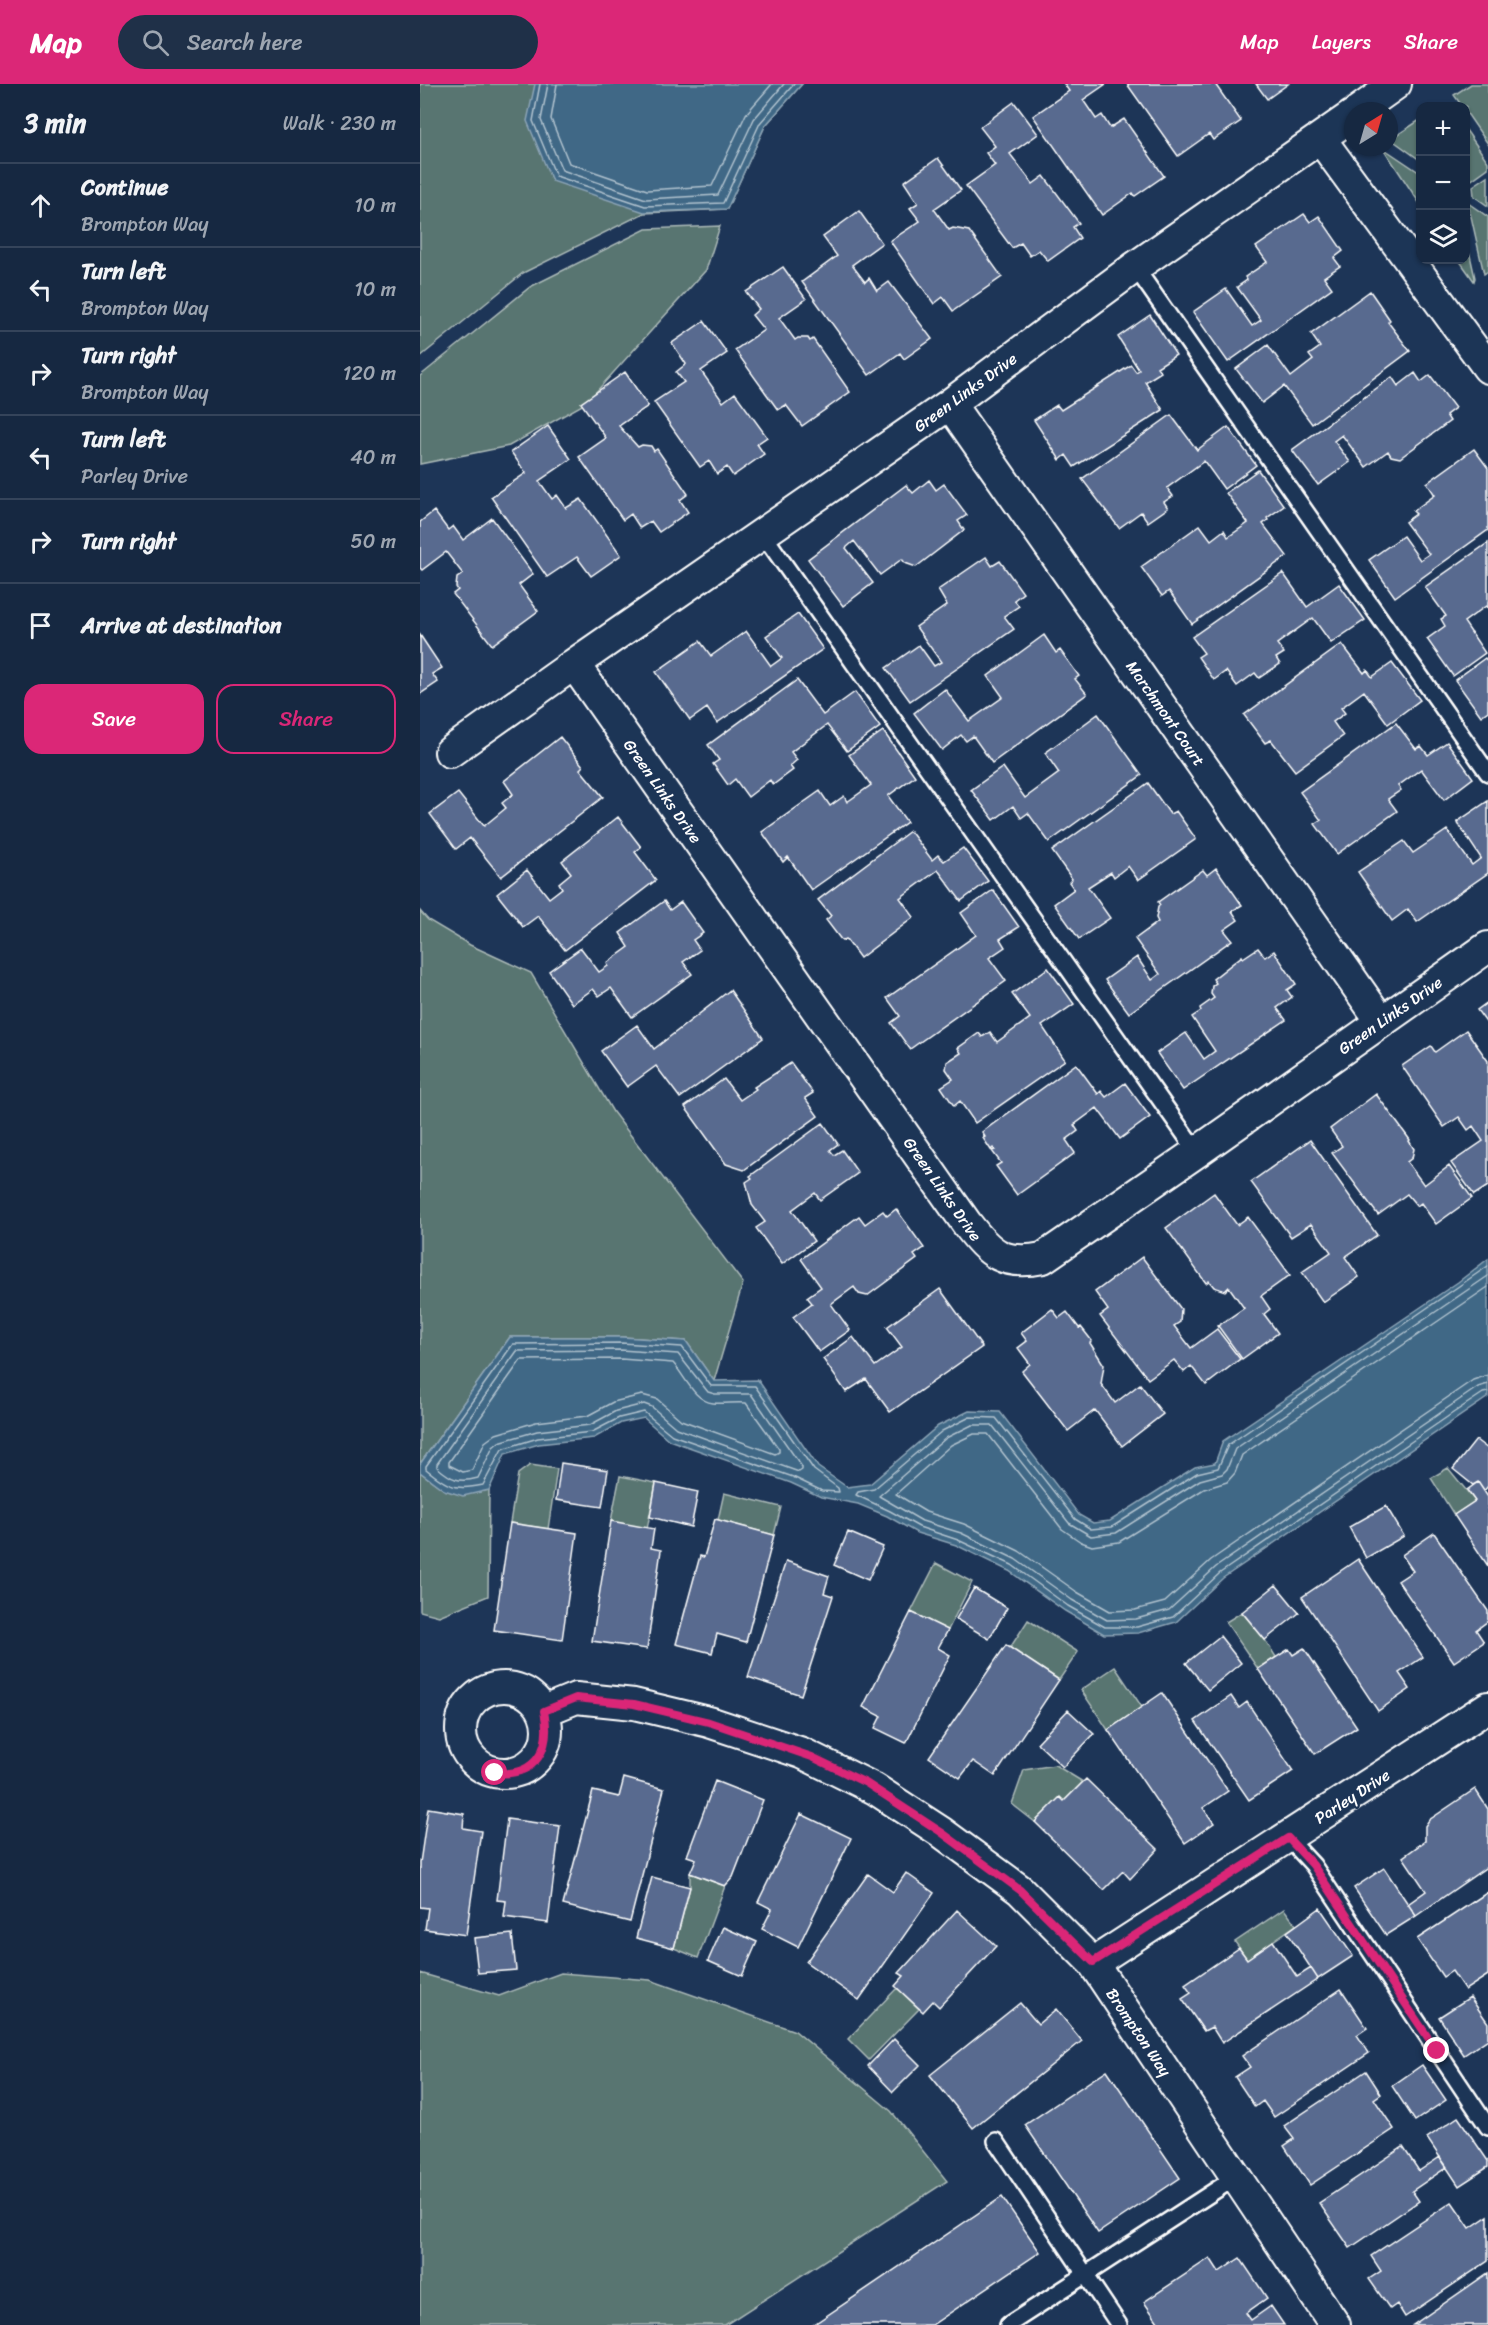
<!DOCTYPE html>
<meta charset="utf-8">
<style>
body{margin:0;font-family:Sriracha,sans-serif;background:#1f3048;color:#f1f3f6}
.controls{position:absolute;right:18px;top:18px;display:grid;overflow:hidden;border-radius:12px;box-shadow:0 2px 4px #0004}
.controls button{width:54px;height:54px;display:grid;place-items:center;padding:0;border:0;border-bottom:2px solid #35445a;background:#162841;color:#f1f3f6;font:30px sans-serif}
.compass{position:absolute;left:924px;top:18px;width:54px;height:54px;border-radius:50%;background:#162841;box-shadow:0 2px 4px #0004;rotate:37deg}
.stop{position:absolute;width:18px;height:18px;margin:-14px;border:4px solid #db2777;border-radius:50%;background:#fff}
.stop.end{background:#db2777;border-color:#fff;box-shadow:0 2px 6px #0008}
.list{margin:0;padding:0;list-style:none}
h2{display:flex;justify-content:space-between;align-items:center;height:78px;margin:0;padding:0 24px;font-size:26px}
h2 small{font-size:20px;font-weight:400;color:#9ea6b1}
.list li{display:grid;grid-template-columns:39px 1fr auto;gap:18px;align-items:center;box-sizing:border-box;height:84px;padding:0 24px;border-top:2px solid #35445a}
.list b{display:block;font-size:22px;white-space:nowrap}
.list p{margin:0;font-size:20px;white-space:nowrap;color:#9ea6b1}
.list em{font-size:20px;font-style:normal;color:#9ea6b1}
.actions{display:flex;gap:12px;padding:18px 24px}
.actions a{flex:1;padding:14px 0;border:2px solid #db2777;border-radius:18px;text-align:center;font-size:21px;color:#db2777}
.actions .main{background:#db2777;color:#fff}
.icon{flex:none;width:33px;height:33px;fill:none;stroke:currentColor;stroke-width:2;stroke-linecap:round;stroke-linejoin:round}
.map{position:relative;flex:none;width:1068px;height:2241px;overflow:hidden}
header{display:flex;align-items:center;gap:36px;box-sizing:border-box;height:84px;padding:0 30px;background:#db2777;color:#fff}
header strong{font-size:28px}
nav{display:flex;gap:33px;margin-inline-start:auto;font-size:21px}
.search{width:420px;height:54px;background:#1f3048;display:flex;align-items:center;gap:15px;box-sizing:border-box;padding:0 21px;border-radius:33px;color:#9ea6b1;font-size:22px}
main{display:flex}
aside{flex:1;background:#162841}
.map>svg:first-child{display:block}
.green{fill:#587471;stroke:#acbab8;stroke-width:1.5}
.water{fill:#3f6886;stroke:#8ca4b6;stroke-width:1.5}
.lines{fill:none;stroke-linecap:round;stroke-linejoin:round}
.shore{stroke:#b2c3cf;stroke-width:1.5}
.building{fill:#596b8f;stroke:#fff;stroke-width:1.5}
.service-casing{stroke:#fff;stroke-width:20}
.minor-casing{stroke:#fff;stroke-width:34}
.service{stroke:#1d3557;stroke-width:15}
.minor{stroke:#1d3557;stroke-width:30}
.route{stroke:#db2777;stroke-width:8}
.labels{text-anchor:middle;stroke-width:4.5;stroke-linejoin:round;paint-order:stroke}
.street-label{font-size:16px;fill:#fff;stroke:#1d3557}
</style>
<header>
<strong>Map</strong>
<div class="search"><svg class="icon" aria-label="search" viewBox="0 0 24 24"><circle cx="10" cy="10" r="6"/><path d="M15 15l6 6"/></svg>Search here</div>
<nav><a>Map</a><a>Layers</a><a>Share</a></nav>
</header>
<main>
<aside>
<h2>3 min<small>Walk · 230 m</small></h2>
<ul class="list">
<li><svg class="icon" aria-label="ahead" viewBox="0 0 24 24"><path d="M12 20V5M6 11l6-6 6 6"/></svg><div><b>Continue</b><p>Brompton Way</p></div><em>10 m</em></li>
<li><svg class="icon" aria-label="left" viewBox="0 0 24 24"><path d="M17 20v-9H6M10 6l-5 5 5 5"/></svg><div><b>Turn left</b><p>Brompton Way</p></div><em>10 m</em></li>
<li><svg class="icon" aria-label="right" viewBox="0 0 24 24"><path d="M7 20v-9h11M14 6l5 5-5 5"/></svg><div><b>Turn right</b><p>Brompton Way</p></div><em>120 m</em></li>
<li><svg class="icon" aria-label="left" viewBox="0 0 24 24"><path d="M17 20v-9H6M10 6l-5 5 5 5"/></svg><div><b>Turn left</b><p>Parley Drive</p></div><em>40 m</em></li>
<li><svg class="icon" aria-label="right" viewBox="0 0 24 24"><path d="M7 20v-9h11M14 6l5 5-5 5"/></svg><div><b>Turn right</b></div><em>50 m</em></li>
<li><svg class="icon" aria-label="arrive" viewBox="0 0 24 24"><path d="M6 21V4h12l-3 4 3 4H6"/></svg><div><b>Arrive at destination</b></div></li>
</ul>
<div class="actions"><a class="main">Save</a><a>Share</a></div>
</aside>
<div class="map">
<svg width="1068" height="2241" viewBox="0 0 1068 2241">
<rect width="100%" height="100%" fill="#1d3557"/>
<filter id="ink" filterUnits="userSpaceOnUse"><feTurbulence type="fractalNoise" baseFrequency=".0167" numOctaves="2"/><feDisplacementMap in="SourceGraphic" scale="12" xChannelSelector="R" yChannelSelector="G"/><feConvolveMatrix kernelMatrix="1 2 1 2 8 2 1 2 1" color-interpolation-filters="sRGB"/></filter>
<g filter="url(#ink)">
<path class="green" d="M0 0H382L345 42 307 125 224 129 103 189 0 273Z
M1051 0H1068V60L1046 28V22H1042L1034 11Z
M1000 36V76L971 55Z
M1046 46 1068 78V84L1050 97 1046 94Z
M963 64 1000 89V120Z
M1068 92V122L1054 112 1053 102Z
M1048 119 1068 133V187L1064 190Z
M300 142 286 186 166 319 89 362 0 380V292L110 203 226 145Z
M1046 153 1055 194 1054 197 1039 176H1046Z
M0 827 8 836 50 861 111 889 193 1028 323 1199 294 1297 266 1257 202 1253H90L0 1380Z
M110 1381 137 1385 128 1445 90 1439 98 1390Z
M1028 1384 1055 1417 1034 1431 1011 1394Z
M0 1388C30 1410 32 1414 69 1406L68 1512 19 1532 0 1527Z
M200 1392 236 1399 227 1445 191 1437Z
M304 1409 361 1423 354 1451 298 1436Z
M516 1479 552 1498 528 1546 491 1528Z
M822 1528 845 1556 856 1573 838 1585 806 1538Z
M608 1536 658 1568 639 1596 590 1564Z
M695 1583 722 1623 688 1646 661 1606Z
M635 1681 663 1698 644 1717 640 1714 615 1738 592 1720 604 1686Z
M270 1789 305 1802 278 1874 254 1864 270 1803Z
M864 1825 876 1841 827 1875 815 1858Z
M0 1889 79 1912 141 1889 230 1896 375 1947 471 2027 527 2097 305 2241H0Z
M477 1904 499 1925 449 1976 428 1955Z"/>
<path class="water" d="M115 0H382L345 42 307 125 224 128 132 97 107 37Z
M1068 1175V1313L803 1494 756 1538 718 1549 684 1550 645 1527 589 1487 536 1461 497 1449 467 1432 438 1420 401 1413 371 1399 249 1356 224 1334 201 1339 174 1354 119 1360 85 1370 69 1406 43 1412 24 1406 0 1388V1380L90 1253H202L266 1257 294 1297 338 1296 398 1383 427 1403 450 1400 518 1342 549 1327 580 1328 659 1431 673 1439 690 1437 775 1383 795 1379 803 1357 1038 1198Z"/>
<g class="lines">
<path class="shore" d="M120 0 113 37 136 92 225 122 303 119 340 39 374 0
M128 0 121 36 142 86 226 115 298 111 334 35 364 0
M137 0 131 35 149 79 227 106 292 102 326 30 352 0
M1068 1182 808 1361 798 1384 777 1389 692 1443 671 1445 655 1435 576 1334 550 1333 522 1347 454 1405 438 1408 436 1411 470 1427 499 1443 538 1456 592 1481 648 1522 685 1543H717L753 1533 800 1489 1033 1329 1063 1309 1068 1308
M1068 1192 815 1365 807 1385 802 1390 780 1396 696 1449 671 1452 649 1439 572 1341H552L526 1354 459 1412 502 1437 541 1449 595 1475 652 1516 687 1536 716 1535 749 1526 796 1483 1058 1303 1068 1300
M1068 1203 822 1371 815 1389 807 1398 784 1405 699 1458 672 1462 661 1458 642 1445 568 1350H554L531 1361 476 1410 506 1428 544 1440 599 1467 657 1508 690 1527 715 1526 745 1518 791 1476 1053 1296 1068 1291
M202 1259 262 1263 291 1302H335L394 1386 418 1404 419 1408 402 1407 373 1393 252 1351 224 1328 199 1334 172 1348 118 1354 82 1365 63 1401C35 1407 28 1403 6 1385V1382L93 1260Z
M201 1266 258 1270 288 1308 295 1310H331L382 1383V1386L379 1388 256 1344 232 1323 224 1320 196 1327 170 1341 117 1347 79 1358 73 1363 58 1394C39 1399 32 1396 17 1383V1380L97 1267Z
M201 1275 253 1279C265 1292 274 1317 293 1319 304 1320 315 1318 326 1319L359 1365V1368L355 1370 261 1336 237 1315 222 1311 193 1318 167 1332 116 1338 76 1350 65 1358 52 1386 43 1388 29 1381V1378L101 1276Z"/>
</g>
<path class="building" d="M644 0H686L663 16 676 35 682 31 690 44 704 35 744 92 715 112 713 109 682 131 613 32 649 7Z
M707 0H795L821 37 793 56 789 50 758 72Z
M836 0H868L847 15Z
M594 18 618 50 590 70 613 100 624 92 659 139 653 143 660 154 628 177 619 166 610 172 601 159 592 164 546 102 575 81 566 69 575 62 560 43Z
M518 74 541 106 514 125 529 146 533 144 549 147 582 193 533 227 523 213 514 220 470 157 500 137 490 124 498 119 484 98Z
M439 127 462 159 432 181 445 198 449 194 457 207 469 198 512 255 484 275 480 269 449 291 382 198 417 172 403 153Z
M884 130 890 138 899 132 923 167 914 174 920 182 904 193 912 204 808 278 773 228 806 205 832 242 841 236 817 203 827 196 825 193 847 178 836 163Z
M363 183 386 215 359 234 375 256 378 254H388L390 257 393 255 430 308 382 342 366 321 358 326 315 266 344 246 332 231 339 225 326 208Z
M950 207 970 236 968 238 990 267 892 340 864 302 842 319 816 285 848 261 871 293 893 276 889 271 900 263 891 250Z
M730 231 756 271 737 283 741 288 725 298 743 326 654 383 646 371 640 376 614 336 637 321 641 326 711 281 716 288 719 286 698 253Z
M284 237 307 269 281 287 303 318 315 309 347 353 337 360 344 370 313 392 307 383 297 390 289 377 280 383 234 318 264 298 256 288 266 280 252 259Z
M205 288 228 322 199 342 218 363 222 361 231 362 234 367 237 365 268 410 260 416 268 428 239 448 231 437 220 444 211 430 203 436 159 373 186 354 161 319Z
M995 289 1001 298 1010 291 1035 324 1026 331 1030 337 980 374 971 372 968 367 946 383 922 351 914 357 930 378 898 401 872 366 972 293 978 302Z
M751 331 777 366 808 343 836 381 804 405 784 377 747 404 753 412 744 418 748 424 728 438 721 428 699 444 662 395Z
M128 342 151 375 119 397 132 415 137 411 146 424 161 415 201 471 171 492 157 473 127 493 71 413 106 389 91 368Z
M1054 365 1068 384V446L975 513 949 476 983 452 1000 476 1009 470 985 438 996 430 993 427 1015 411 1007 399Z
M838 386 864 422 847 434 848 436 843 440 867 472 772 540 749 507 742 512 721 483 780 441 791 456 804 446 808 453 828 439 806 409Z
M509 396 516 406 524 400 547 431 538 437 544 446 496 483 485 479 482 475 460 491 434 457 426 464 453 499 423 522 388 475 486 401 493 409Z
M14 427 28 446 33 442 43 456 72 434 113 490 99 501 118 527 72 561 33 510 38 506 36 503 37 494 43 490 26 468 2 486 0 484V438Z
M1068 459V524L1066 522 1044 538 1065 569 1033 592 1007 555 1025 542 1021 535 1026 532 1005 503Z
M566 473 572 482 580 477 603 509 594 516 599 522 584 532 594 545 490 617 466 584 499 561 514 582 521 578 496 543 527 521 518 506Z
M863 489 887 523 919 500 945 536 911 559 893 534 857 560 864 569 856 574 860 580 839 594 835 589 817 602 806 587 794 596 778 573 784 569 772 553Z
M378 530 403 565 297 639 287 624 270 636 236 588 280 557 291 572 326 547 351 582 362 574 346 552Z
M0 551 22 584 12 590 18 598 0 610Z
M624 551 636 569 640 566 659 592 655 595 667 610 572 679 553 652 546 657 541 651 522 666 494 629 525 605 549 637 583 613 568 592Z
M922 560 944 589 947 586 952 593 972 579 1000 616 968 640 944 607 921 624 925 629 913 638 923 652 875 687 851 656 845 659 824 631Z
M1065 574 1068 578V627L1061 632 1035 596Z
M377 596 403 631 435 608 460 643 427 667 407 641 371 668 377 676 370 682 373 686 353 701 350 696 328 713 315 695 308 701 293 680 299 676 288 661Z
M678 630 722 691 629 758 608 729 601 734 593 722 574 736 551 706 583 683 605 714 639 689 625 669Z
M976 639 996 665 1001 662 1008 671 1027 658 1053 694 1024 716 1001 685 978 702 981 706 968 715 977 727 917 770 895 740 901 736 880 708Z
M463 647 495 692 468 712 487 738 391 806 368 773 363 778 342 748 400 707 410 722 424 712 427 718 451 701 429 671Z
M140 653 163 682 160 685 183 713 81 793 50 754 36 765 10 730 38 709 64 742 86 724 82 719 93 710 84 697Z
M728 699 750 730 756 727 776 755 718 796 708 782 694 793 691 788 668 803 690 834 659 855 634 820 654 805 649 798 652 795 632 767Z
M1068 717V789L997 838 988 825 972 837 938 788 984 757 993 769 1027 746 1052 781 1061 774 1037 738Z
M198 733 221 763 215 768 236 796 145 866 118 832 103 843 77 810 107 786 129 814 142 804 139 799 151 789 142 777Z
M490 747 512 776 518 771 524 777 543 764 568 797 541 817 518 786 480 814 494 833 440 874 426 855 422 857 406 836 411 832 398 816Z
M796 784 822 821 812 827 818 836 804 846 812 856 709 929 685 896 717 873 732 896 740 890 715 855 738 838 736 834 738 823 740 821 738 818 783 786 787 791Z
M573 806 599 843 580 855 585 863 569 874 586 897 490 965 471 939 480 932 467 914 556 851 541 829Z
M244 817 250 826 261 818 283 849 273 856 280 866 263 878 272 890 212 933 191 904 179 912 173 905 152 920 129 887 161 864 179 888 188 882 187 879 209 863 200 849Z
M838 864 845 873 854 867 876 900 867 906 872 913 857 924 866 936 763 1006 737 969 766 949 784 975 795 967 772 933 781 927 780 924 794 914 791 910 792 902 796 899 793 895 822 872 823 874Z
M628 884 654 920 622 942 645 976 555 1039 540 1017 534 1022 521 1003 533 995 526 985 527 978 541 969 538 964 559 949 562 953 570 948 577 958 610 934 592 910Z
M310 906 343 954 260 1014 236 982 207 1003 181 967 217 941 234 965Z
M1068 918V941L1057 926Z
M1046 946 1068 977V1102L1054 1111 1031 1079 1063 1057 1053 1042 1048 1046 1039 1033 1024 1043 982 982 1011 962 1015 968Z
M371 979 393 1009 385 1014 398 1032 324 1086 306 1080 265 1023 304 995 320 1016 336 1005 334 1003Z
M656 980 678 1010 681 1007 686 1013 705 999 730 1033 700 1055 677 1024 654 1041 658 1047 646 1056 655 1069 597 1111 576 1082 581 1079 572 1067 575 1066 573 1064 571 1066 563 1054 565 1053 562 1048Z
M956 1010 990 1056 989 1057 994 1065 992 1074 987 1078 1004 1101 1029 1082 1052 1114 1016 1140 1001 1119 997 1122 987 1110 958 1131 912 1069 922 1062 910 1045Z
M403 1039 418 1060 410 1066 414 1071 422 1066 438 1089 400 1116 395 1109 372 1126 394 1157 362 1180 336 1144 345 1138 332 1121 326 1098 332 1094 330 1092Z
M890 1056 957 1151 925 1173 939 1193 903 1218 882 1188 911 1168 891 1140 871 1153 831 1098Z
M794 1109 817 1141 828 1133 870 1191 841 1212 850 1225 844 1230 858 1249 822 1275 798 1242 824 1224 809 1203 805 1207 794 1203 789 1197 786 1199 746 1144Z
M476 1125 504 1164 494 1171 497 1175 447 1212 439 1210 434 1203 411 1220 430 1246 399 1268 373 1233 392 1219 387 1213 401 1203 381 1175 439 1132 445 1140 463 1127 467 1132Z
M722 1173 761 1225 760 1238 754 1242 771 1264 797 1245 820 1275 786 1301 771 1282 764 1288 754 1276 728 1295 680 1232 688 1226 675 1208Z
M520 1205 562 1263 470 1328 446 1295 426 1308 403 1275 433 1253 455 1282 482 1263 467 1243Z
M632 1225 639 1234 647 1228 659 1244 661 1243 672 1257 670 1259 684 1281 681 1300 695 1319 720 1300 743 1330 702 1362 675 1326 648 1347 602 1287 610 1280 598 1264 607 1257 601 1249Z
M1056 1356 1068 1365V1402L1064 1407 1058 1398 1053 1401 1033 1385Z
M141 1379 188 1386 182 1423 136 1416Z
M1058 1398 1068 1413V1482L1034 1431 1055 1417 1047 1406Z
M236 1399 278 1408 271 1443 230 1433Z
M966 1422 984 1452 946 1474 929 1443Z
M295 1435 354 1451 326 1558 297 1550 292 1569 256 1560 280 1472 284 1473Z
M191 1437 234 1445 231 1464 241 1466 227 1565 172 1557Z
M90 1439 157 1449 142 1556 74 1546Z
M428 1448 463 1463 448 1496 414 1481Z
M1014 1449 1068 1527V1537L1056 1546 1064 1558 1034 1578 978 1497 993 1487 982 1471Z
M938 1475 1003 1573 979 1589 990 1605 958 1627 882 1513Z
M366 1477 409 1492 404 1509 413 1512 381 1611 328 1593Z
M856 1501 879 1529 845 1556 822 1528Z
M554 1504 587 1524 569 1555 536 1535Z
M491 1528 528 1546 518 1564 530 1571 486 1659 455 1644 461 1632 443 1623Z
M800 1552 821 1579 788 1606 766 1579Z
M586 1561 639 1596 575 1692 553 1677 540 1694 509 1673Z
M884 1564 937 1643 895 1670 838 1585 869 1565 873 1571Z
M742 1609 808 1707 783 1724 794 1739 765 1759 688 1646Z
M811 1612 819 1624 827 1618 873 1687 829 1716 775 1637Z
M648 1626 674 1650 643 1683 617 1659Z
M204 1694 244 1705 210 1838 143 1821 173 1707 199 1713Z
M666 1695 738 1765 710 1795 703 1787 684 1806 615 1738 640 1713 644 1717Z
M295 1697 343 1716 313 1793 305 1802 270 1789 276 1775 267 1772Z
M1055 1705 1068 1725V1782L996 1832 988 1820 1006 1807 983 1773 1005 1757V1742L1009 1736Z
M8 1724 44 1730 43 1744 61 1747 46 1851 5 1845 8 1824 0 1823V1779Z
M381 1730 431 1754 378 1863 342 1845 352 1825 338 1818Z
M87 1735 140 1742 128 1839 84 1833 86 1817 77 1816Z
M964 1784 996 1832 966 1851 934 1804Z
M486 1789 514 1809 439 1916 386 1878 448 1790 473 1808Z
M232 1793 270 1803 254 1864 216 1854Z
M1068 1808V1891L1045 1906 1032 1887 1023 1893 997 1855Z
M900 1824 933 1872 898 1895 867 1848Z
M537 1826 576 1862 519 1923 513 1917 503 1928 475 1902 484 1892 479 1889Z
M303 1843 337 1858 322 1892 288 1877Z
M92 1850 96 1886 58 1889 54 1854Z
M853 1857 877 1893 891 1884 898 1895 802 1959 792 1943 784 1947 762 1915 771 1909 765 1901 819 1864 827 1875Z
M921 1905 947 1944 937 1951 949 1969 854 2033 843 2017 835 2023 815 1993 830 1983 822 1972Z
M1050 1913 1068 1939V1955L1044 1971 1019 1933Z
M600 1919 618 1940 636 1925 662 1957 553 2044 510 1991Z
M474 1955 500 1981 473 2008 448 1982Z
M1002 1981 1026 2016 995 2037 972 2002Z
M687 1986 760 2094 678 2149 605 2041Z
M946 1987 961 2010 954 2015 974 2045 890 2101 864 2062 874 2055 864 2042Z
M1038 2033 1068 2077V2083L1039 2102 1007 2054Z
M983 2063 999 2087 1020 2073 1027 2083 992 2107 999 2117 930 2164 899 2119Z
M582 2113 620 2168 512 2241H393Z
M1032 2118 1050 2144 1068 2132V2177L985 2233 977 2220 970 2225 949 2195 961 2187 951 2172Z
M790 2174 799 2188 820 2174 847 2214 826 2229 831 2236 851 2222 864 2241H740L724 2218Z
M1068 2189V2241H993Z"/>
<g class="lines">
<defs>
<path id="service" d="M715 183 1068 689
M343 450 777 1068
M868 1754 893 1781 1068 2043
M576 2057 699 2241
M588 2241 816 2093"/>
<path id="minor" d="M938 27 976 0
M933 31 715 183 530 320 154 580 547 1140C570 1170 584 1182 623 1174L777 1068 1068 863
M900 54 1068 284
M530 320 961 937
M30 668 154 580
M41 1646a43 43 0 1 1 86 0a43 43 0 1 1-86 0Z
M124 1627 156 1614 214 1620 289 1638 382 1669 455 1705 521 1748 600 1806 673 1879 915 2241
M673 1879 1068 1623"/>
</defs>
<use href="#service" class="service-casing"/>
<use href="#minor" class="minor-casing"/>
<use href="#service" class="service"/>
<use href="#minor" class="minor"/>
</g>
</g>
<g class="lines" filter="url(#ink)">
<path class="route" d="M75 1689C117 1693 132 1664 124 1627L156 1614 214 1620 289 1638 392 1673 446 1699 521 1748 600 1806 673 1878 868 1754 893 1781 1017 1967"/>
</g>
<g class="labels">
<g class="street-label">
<text transform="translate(545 308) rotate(-36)" y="6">Green Links Drive</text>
<text transform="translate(746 629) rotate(55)" y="6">Marchmont Court</text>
<text transform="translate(243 707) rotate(55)" y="6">Green Links Drive</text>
<text transform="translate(970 931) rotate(-35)" y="6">Green Links Drive</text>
<text transform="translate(523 1105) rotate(55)" y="6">Green Links Drive</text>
<text transform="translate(932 1712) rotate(-33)" y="6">Parley Drive</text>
<text transform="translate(719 1948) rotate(56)" y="6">Brompton Way</text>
</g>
</g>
</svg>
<div class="controls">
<button>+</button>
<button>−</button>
<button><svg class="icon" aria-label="layers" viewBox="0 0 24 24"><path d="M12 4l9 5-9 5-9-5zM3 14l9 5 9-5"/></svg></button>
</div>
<svg class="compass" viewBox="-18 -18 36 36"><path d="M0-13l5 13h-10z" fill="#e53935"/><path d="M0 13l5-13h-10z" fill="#9ea6b1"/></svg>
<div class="stop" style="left:75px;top:1689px"></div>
<div class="stop end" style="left:1017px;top:1967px"></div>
</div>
</main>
